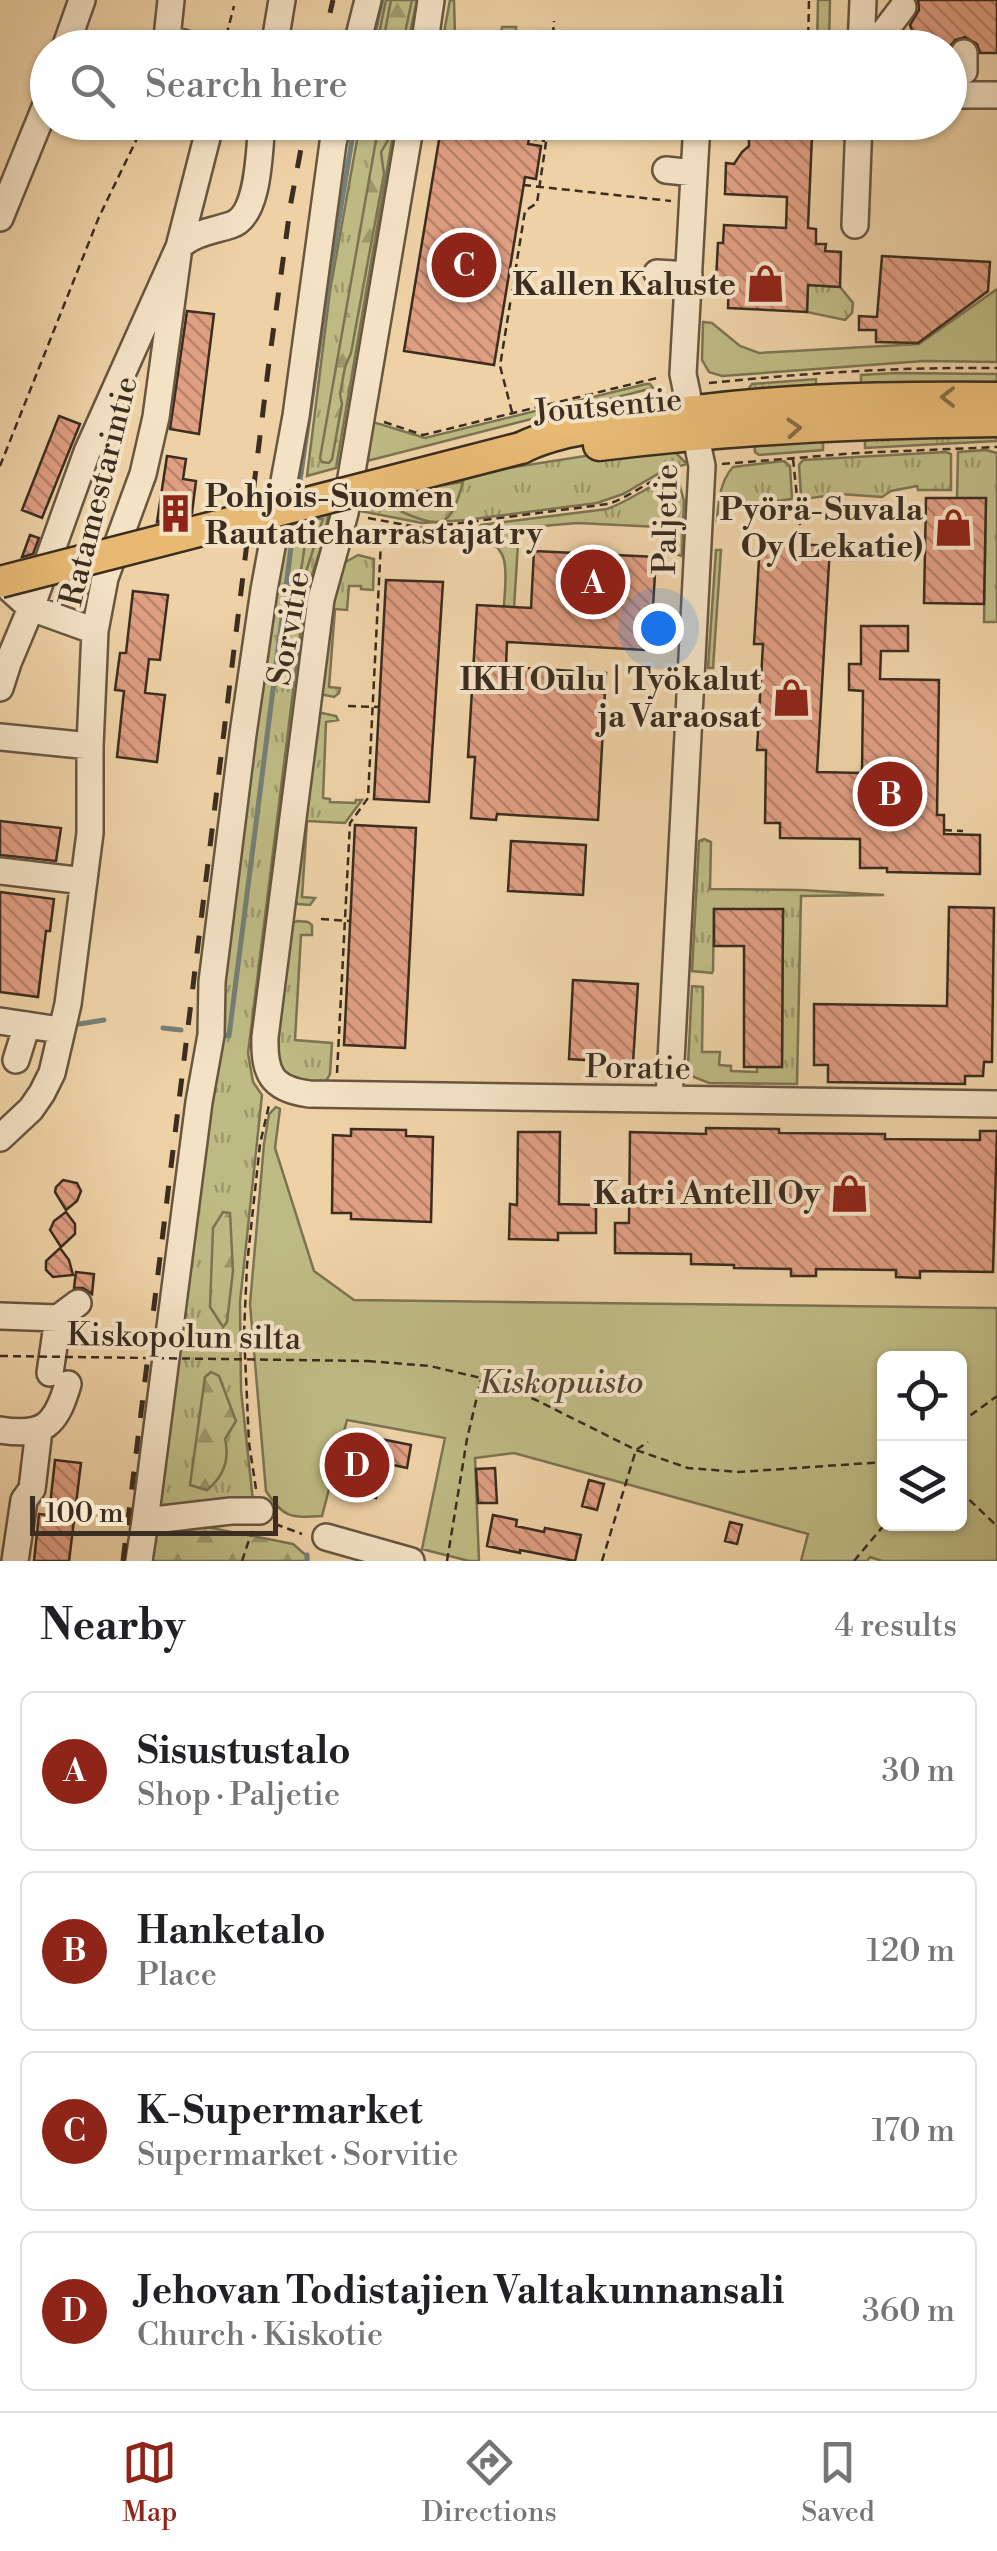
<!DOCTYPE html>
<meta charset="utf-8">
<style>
body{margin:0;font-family:"Libre Bodoni",serif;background:#f6f6f6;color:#202124}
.controls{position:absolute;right:30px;bottom:30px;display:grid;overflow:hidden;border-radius:15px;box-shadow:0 2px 8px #0004}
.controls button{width:90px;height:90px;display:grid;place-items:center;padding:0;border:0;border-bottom:2px solid #e0e0e0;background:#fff;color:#202124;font:50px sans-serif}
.scale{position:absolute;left:30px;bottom:25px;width:248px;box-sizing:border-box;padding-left:10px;border:5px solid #3b2d1f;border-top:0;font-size:28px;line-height:35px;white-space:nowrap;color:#3b2d1f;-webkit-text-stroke:8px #f4e2c5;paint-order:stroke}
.you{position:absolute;left:658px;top:628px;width:35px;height:35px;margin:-25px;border:8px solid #fff;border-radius:50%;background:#1a73e8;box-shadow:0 0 0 15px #1a73e833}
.badge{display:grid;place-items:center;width:65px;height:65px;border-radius:50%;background:#8f2418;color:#fff;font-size:32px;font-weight:700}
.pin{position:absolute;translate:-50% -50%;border:5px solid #fff;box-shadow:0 2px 10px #0006}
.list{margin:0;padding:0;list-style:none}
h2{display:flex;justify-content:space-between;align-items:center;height:130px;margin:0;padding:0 40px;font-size:42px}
h2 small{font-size:32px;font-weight:400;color:#757577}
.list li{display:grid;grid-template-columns:65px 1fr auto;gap:30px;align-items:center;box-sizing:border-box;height:160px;margin:0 20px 20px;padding:0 20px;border:2px solid #e0e0e0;border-radius:15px}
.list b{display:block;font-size:38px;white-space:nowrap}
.list p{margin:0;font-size:32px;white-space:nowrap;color:#757577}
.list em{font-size:32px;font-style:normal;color:#757577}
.icon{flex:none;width:55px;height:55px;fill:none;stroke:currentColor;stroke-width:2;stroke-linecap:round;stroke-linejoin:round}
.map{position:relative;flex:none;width:997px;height:1561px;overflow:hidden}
.search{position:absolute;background:#fff;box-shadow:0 2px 8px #0004;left:30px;right:30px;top:30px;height:110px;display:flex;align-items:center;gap:25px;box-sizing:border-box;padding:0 35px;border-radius:55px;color:#757577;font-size:38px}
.sheet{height:850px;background:#fff}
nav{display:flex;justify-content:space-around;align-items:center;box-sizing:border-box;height:140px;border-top:2px solid #e0e0e0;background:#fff;font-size:28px;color:#757577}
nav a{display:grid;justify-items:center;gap:5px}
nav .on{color:#8f2418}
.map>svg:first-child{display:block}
.grass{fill:url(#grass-tufts);stroke:#7c7451;stroke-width:2.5}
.forest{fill:url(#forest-firs);stroke:#7c7451;stroke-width:2.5}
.park{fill:#beba83;stroke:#7c7451;stroke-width:2.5;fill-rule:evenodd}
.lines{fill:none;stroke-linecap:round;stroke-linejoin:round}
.stream{stroke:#757f76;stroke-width:5}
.building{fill:url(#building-back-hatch);stroke:#3b2d1f;stroke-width:2.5}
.minor-casing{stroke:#685641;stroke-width:30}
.major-casing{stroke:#3b2d1f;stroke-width:35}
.path{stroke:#3b2d1f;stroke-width:2.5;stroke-dasharray:8 5;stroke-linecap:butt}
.minor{stroke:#f4e2c5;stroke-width:25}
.major{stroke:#e7b973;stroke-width:30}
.rail{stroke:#3b2d1f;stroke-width:5;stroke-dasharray:18 18;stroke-linecap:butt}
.major-bridge-casing{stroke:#3b2d1f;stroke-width:35;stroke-linecap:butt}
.path-bridge{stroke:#3b2d1f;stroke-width:2.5;stroke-dasharray:8 5;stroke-linecap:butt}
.major-bridge{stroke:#e7b973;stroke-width:30}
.oneway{stroke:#886c45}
.labels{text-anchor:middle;stroke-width:8;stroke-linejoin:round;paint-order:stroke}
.poi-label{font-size:32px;font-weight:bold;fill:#3b2d1f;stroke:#f4e2c5;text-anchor:end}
.street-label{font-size:32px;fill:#3b2d1f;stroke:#f4e2c5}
.park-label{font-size:32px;font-style:italic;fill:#554933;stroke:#f4e2c5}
</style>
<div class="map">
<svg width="997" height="1561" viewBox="0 0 997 1561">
<defs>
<pattern id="grass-tufts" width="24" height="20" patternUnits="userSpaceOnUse" patternTransform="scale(2.5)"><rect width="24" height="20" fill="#beba83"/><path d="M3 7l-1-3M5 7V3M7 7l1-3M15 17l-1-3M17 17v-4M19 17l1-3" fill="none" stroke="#9c986b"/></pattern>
<pattern id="forest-firs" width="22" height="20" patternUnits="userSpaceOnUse" patternTransform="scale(2.5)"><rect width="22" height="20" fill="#beba83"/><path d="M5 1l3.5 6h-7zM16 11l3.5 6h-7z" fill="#9c986b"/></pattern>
<pattern id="building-back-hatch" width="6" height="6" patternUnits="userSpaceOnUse" patternTransform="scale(2.5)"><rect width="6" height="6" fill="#e09e82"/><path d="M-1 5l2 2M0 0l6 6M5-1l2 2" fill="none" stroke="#b7816a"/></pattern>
</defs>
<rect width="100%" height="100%" fill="#eed2a6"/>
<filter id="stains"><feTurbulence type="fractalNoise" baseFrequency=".002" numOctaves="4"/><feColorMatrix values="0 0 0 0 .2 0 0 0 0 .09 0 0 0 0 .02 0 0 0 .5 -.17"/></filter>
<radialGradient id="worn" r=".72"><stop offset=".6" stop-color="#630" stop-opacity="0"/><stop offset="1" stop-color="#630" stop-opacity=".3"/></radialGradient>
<path class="grass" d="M386 0H417L407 47 376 48Z
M450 0H454L455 34H501L502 27H516V38L546 40V47L457 48 443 38Z
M818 0H830L829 47H817Z
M360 123H395L336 468 307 476 330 291Z
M714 123V122L845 123 844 134 712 129Z
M808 285 840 287 853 303 852 313 845 320 807 312Z
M895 373 997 374V391L861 385V375Z
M816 379V387L750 398 749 388 752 384Z
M997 435V441L865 448V438Z
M754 437 823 441V450L759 455 755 452Z
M656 445 673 450 687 464 663 471 623 494 597 503 466 520 422 523 355 510 356 503 489 471Z
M986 450 997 453V622H984L986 499 957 498 958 452Z
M946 452 951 454V490H918L917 486 891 491 882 497 840 494 804 499 801 496 799 465 803 460Z
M784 461 790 466 792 499 735 506 731 510 726 522 717 521C718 503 720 481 733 467Z
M672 477 678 479 684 501 682 556 673 553 672 536 659 527 577 523 519 528 514 608 504 606C505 579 514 542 477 540L478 529 481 525 607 509C630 501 649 485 672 477Z
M329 510 324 539 305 595 248 1053 253 1082 262 1095 240 1302 241 1390 253 1501 168 1515 155 1504 280 524Z
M392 526 429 531 465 527 471 536 445 538 388 535 385 533 387 528Z
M716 550H721L713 668H708Z
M358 555 374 559 373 590 361 589V586H349L347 610 335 609 329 687 340 688 339 693 334 697 320 694 329 600 342 564Z
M322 713 336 716 338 720 326 722 323 798 330 799V802L355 803 356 800H362L345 823 307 821 302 897 315 898 310 905 298 904 294 900 319 714Z
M704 839 711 842 710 889 802 890 884 895 801 896 797 1084 709 1083 694 1077 688 1066 692 986 703 987 702 1052H720L719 1065 731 1066V1071L757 1072V1067H782L783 910 714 909 713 971 712 973 692 971 699 841Z
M297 921 308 922 312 925V935H301L295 1040 332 1043 330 1074 324 1085 294 1083 275 1064 274 1054 291 924Z"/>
<path class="forest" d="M391 0H412L402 47H382Z
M379 123H388L391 135 381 152 384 174 351 353 345 367 340 394 342 404 332 459 329 463 322 462 320 458Z
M463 482C451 524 446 531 402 512L423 488Z
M309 518 323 519 303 581 300 577Z
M223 1212 230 1213 233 1271 227 1322 223 1327 210 1307 213 1228Z
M211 1372 219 1376 236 1421 225 1439C230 1460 223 1477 207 1490L190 1485 205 1377Z
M181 1522 293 1544 308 1557V1561H142L151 1527Z"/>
<path class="park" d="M997 289V362L924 361 722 376 709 372 702 360 703 322 712 323 740 346 759 353 919 344Z
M646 384H650L653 388 363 462 370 421 425 438Z
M276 1107 280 1109 275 1148 314 1271 354 1300 997 1308V1561H882L870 1557 867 1561H801L808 1534 514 1453 475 1458 479 1561H469L422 1549 445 1438 347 1420 322 1516C291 1518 283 1518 266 1491L250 1304 264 1144 269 1114ZM884 1358H960V1524H884Z"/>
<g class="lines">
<path class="stream" d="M371 48 382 0
M298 495 327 291 355 122
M79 1024 104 1020
M163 1028 181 1030
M225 1035 229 1036 295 516
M307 1555V1561"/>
</g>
<path class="building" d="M918 0H997V53H980L977 44 965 37 955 40 949 48H919L910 25 919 10Z
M442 122H515L513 130 530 133 528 144 541 146 536 179 525 177 494 365 404 351Z
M749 133 812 136 808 228 816 229V244H826L825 251 841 252 840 287 808 285 807 312 728 308 729 281 716 280 718 243H723L724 225 786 228 787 197 725 194 726 163 734 164 742 152 749 146Z
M882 256 990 262 988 291 918 343 876 342V330H859V316L877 317Z
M187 311 214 314 199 434 170 429Z
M59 416 80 424 42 518 22 510Z
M167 456 186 459 183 479 196 481 192 513 157 522Z
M926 498H986L984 604 924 603Z
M30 535 39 538 33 554 22 557Z
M760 542 830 546 817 772 862 773 863 691 849 690V664H861V626H908V651H881L880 679 939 680 937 815H944V834L980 835V874L887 872V868H860V839L780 838V823H765L766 750H757L763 644H754Z
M534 551 656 557 653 607H646L644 650 507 642 506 667 606 673 598 820 497 814 496 820 471 818 475 757H468L477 605 531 608Z
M386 580 443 582 429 802 374 799Z
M133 591 168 595 160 660 149 659 145 693 165 695 157 762 117 757 124 691 115 690 120 653H126Z
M0 821 61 828 56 861 0 855Z
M355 825 416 828 405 1048 344 1045Z
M511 841 586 845 583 895 508 891Z
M0 892 54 899 50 931H46L38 997 0 992Z
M949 907 994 908 992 1062H984L983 1076H965V1084L828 1082V1065H814V1004L947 1006Z
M714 909H783L782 1067H744V946H714Z
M573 980 638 984 633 1063 569 1059Z
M706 1128 779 1129V1133L885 1134V1139L980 1140V1131H997L993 1272 920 1271V1278L896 1277V1270L816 1269V1276H791V1269L734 1268V1265L691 1264V1254L615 1253V1223H629L630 1132 706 1134Z
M351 1129 406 1130V1136L433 1137 431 1222 351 1219V1213H332L333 1135 351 1136Z
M518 1132H560L559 1204 596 1205V1233H558V1240L509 1239 510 1204 517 1205Z
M63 1180 77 1183 81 1191 77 1201 66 1210 55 1192 56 1187Z
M66 1212 75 1224V1234L61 1247 50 1230 54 1221Z
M60 1248 69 1260 73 1275 53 1277 46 1270V1261Z
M76 1272 94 1274 92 1294 83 1288H74Z
M351 1433 411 1445 407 1468 384 1463 376 1498 339 1490Z
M55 1460 81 1463 69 1561H34L39 1514 49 1515Z
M495 1468 497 1503H478L476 1469Z
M589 1480 604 1484 597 1510 582 1506Z
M493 1515 517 1520 516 1526 544 1532 545 1528 581 1535 575 1561 520 1550V1553L487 1546Z
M730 1522 742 1525 737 1544 725 1541Z"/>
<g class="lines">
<defs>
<path id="minor" d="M171 0 167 38 200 48
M861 47 884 32 903 7
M65 48 82 0
M274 48 282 0
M356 48 368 0
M424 48 431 0
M861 48 863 0
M950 70 964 71V53
M950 95H997
M411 122 345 513 321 599 265 1037C264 1073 271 1089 309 1094L997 1104
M666 170 694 173
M0 218 48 100
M855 225 859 122
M657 273 689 275
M0 580 31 608 87 452 179 247 211 122
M0 688 8 663 31 608 95 631
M0 737 90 746
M0 871 84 881
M0 1021 60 1030
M16 1060 27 1025
M669 1099 702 466 683 374 697 122
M0 1138 31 1109 42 1093 52 1073 68 1004 90 833V746L95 631 105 578 143 474 156 417 179 247C193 233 212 231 231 225 260 216 259 149 262 122
M0 1316 58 1318 78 1303
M50 1373 58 1318
M0 1430C44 1437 56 1425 68 1384
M145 1521 199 1102 211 1035 212 982 243 734 264 590 296 416 333 143 338 122
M326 1537 411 1561
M15 1561 24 1500 32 1489 39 1430
M139 1561 145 1521 231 1511H260"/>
<path id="major" d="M599 445C731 429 864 422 997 421
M521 448C553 432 589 428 624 422 749 399 871 397 997 398"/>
</defs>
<use href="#minor" class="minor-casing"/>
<use href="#major" class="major-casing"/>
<path class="path" d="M223 48 234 6
M552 48 554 21
M808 48 809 0
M529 138 545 141
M523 185 671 201
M709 383C805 373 900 367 997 368
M512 412 500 366 525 211 537 203 549 122
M384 422 423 435 661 377
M793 459 800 525
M722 464 857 453 997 447
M0 466 99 217 145 122
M368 518 422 528 608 504C633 496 653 476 680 470
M348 706 379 707
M944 830 963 831
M321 919 350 921
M337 1073 350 823 368 798 382 522
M368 1361 430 1366 481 1378 536 1400 636 1450 688 1468 739 1472 884 1462
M960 1423 997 1396
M256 1489 249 1443 244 1333 247 1265 260 1144 269 1105
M960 1491 997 1526
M275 1524 302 1534
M242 1561 252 1531
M447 1561 467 1439 481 1380
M602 1561 636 1450 648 1442
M854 1561 885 1524"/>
<use href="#minor" class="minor"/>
<use href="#major" class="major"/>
<path class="rail" d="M322 48 333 0
M123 1561 269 362 291 202 306 122"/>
<defs>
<path id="major-bridge" d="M0 582 521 448"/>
</defs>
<use href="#major-bridge" class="major-bridge-casing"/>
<path class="path-bridge" d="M0 1356 368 1361"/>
<use href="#major-bridge" class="major-bridge"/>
</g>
<defs><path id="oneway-chevron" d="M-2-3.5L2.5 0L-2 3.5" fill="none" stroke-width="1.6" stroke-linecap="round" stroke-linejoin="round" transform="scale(2.5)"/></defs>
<g class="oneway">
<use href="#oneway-chevron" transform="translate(948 397) rotate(-180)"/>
<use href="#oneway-chevron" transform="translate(794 428) rotate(-4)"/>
</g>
<defs>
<symbol id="shop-bare" viewBox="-9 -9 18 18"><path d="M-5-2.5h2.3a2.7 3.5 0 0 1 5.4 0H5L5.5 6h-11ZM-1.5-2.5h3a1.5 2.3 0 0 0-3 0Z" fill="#8f2418" stroke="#f4e2c5" stroke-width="2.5" paint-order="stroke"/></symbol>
<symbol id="building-bare" viewBox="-9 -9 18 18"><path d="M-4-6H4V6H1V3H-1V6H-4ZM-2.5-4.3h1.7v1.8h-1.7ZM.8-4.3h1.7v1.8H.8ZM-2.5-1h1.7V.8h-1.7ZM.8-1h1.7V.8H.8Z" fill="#8f2418" stroke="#f4e2c5" stroke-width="2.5" paint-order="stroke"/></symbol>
</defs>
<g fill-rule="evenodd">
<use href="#shop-bare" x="738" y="256" width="55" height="55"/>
<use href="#building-bare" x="148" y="486" width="55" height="55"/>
<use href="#shop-bare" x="926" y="500" width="55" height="55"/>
<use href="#shop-bare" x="764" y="670" width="55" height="55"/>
<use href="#shop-bare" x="822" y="1166" width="55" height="55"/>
</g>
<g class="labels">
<g class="poi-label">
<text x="736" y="295">Kallen Kaluste</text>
<text x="205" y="507" text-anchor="start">Pohjois-Suomen<tspan x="205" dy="37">Rautatieharrastajat ry</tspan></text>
<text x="923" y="520">Pyörä-Suvala<tspan x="923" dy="37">Oy (Lekatie)</tspan></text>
<text x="761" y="690">IKH Oulu | Työkalut<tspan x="761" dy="37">ja Varaosat</tspan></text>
<text x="820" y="1204">Katri Antell Oy</text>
</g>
<g class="street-label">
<text transform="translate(608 405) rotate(-5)" y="11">Joutsentie</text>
<text transform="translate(98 491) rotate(-76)" y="11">Ratamestarintie</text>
<text transform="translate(665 519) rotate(-89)" y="11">Paljetie</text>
<text transform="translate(288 628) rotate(-80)" y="11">Sorvitie</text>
<text transform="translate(638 1067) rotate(1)" y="11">Poratie</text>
<text transform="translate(184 1336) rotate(1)" y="11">Kiskopolun silta</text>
</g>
<g class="park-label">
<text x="561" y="1393">Kiskopuisto</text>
</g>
</g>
<rect width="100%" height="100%" filter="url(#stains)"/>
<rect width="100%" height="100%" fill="url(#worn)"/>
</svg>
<div class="controls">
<button><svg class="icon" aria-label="locate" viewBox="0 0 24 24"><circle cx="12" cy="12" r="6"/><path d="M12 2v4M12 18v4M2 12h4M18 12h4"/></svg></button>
<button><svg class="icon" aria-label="layers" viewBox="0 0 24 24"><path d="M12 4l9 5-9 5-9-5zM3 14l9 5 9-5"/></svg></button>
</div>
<div class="scale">100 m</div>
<div class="you"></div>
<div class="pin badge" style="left:593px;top:582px">A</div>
<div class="pin badge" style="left:890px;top:794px">B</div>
<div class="pin badge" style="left:464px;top:265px">C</div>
<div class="pin badge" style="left:357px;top:1465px">D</div>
<div class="search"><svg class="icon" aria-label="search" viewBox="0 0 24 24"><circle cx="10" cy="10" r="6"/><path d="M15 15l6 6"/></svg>Search here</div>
</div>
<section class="sheet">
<h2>Nearby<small>4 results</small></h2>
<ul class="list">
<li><span class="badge">A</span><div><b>Sisustustalo</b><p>Shop · Paljetie</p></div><em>30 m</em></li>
<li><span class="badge">B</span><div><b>Hanketalo</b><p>Place</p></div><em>120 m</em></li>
<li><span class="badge">C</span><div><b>K-Supermarket</b><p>Supermarket · Sorvitie</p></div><em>170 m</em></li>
<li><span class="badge">D</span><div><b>Jehovan Todistajien Valtakunnansali</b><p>Church · Kiskotie</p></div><em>360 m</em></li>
</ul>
</section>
<nav>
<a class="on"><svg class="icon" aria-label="map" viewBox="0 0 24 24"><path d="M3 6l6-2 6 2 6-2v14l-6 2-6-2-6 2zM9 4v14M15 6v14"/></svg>Map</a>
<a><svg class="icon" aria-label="directions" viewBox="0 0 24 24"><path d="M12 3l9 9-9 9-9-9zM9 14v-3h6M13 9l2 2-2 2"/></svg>Directions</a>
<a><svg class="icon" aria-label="saved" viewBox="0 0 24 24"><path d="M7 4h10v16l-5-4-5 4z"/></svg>Saved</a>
</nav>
